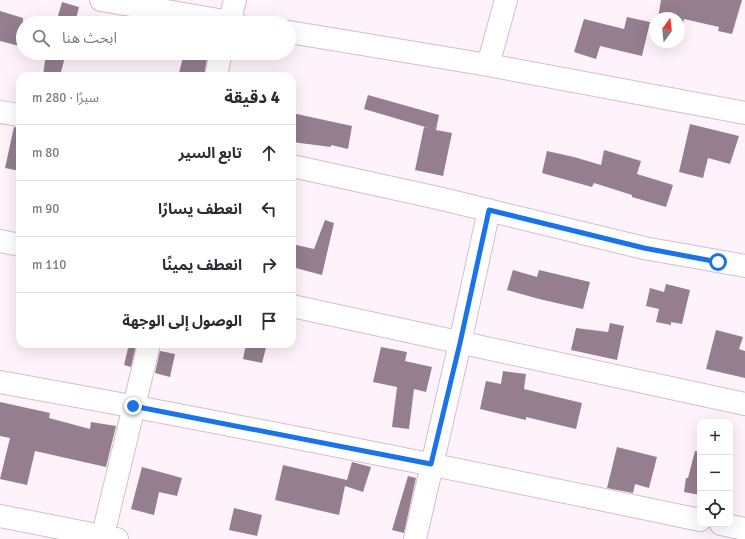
<!DOCTYPE html>
<html lang="ar">
<meta charset="utf-8">
<style>
body{margin:0;font-family:Signika,"Noto Sans Arabic",sans-serif;background:#f2f2f3;color:#2b2b33;direction:rtl}
.controls{position:absolute;right:12px;bottom:12px;display:grid;overflow:hidden;border-radius:8px;box-shadow:0 4px 16px #0002}
.controls button{width:36px;height:36px;display:grid;place-items:center;padding:0;border:0;border-bottom:1px solid #e1e1e2;background:#fff;color:#2b2b33;font:20px sans-serif}
.compass{position:absolute;left:649px;top:12px;width:36px;height:36px;border-radius:50%;background:#fff;box-shadow:0 4px 16px #0002;rotate:15deg}
.stop{position:absolute;width:12px;height:12px;margin:-9px;border:3px solid #1a73e8;border-radius:50%;background:#fff}
.stop.end{background:#1a73e8;border-color:#fff;box-shadow:0 1px 4px #0008}
.list{margin:0;padding:0;list-style:none}
h2{display:flex;justify-content:space-between;align-items:center;height:52px;margin:0;padding:0 16px;font-size:17px}
h2 small{font-size:13px;font-weight:400;color:#7c7c81}
.list li{display:grid;grid-template-columns:26px 1fr auto;gap:12px;align-items:center;box-sizing:border-box;height:56px;padding:0 16px;border-top:1px solid #e1e1e2}
.list b{display:block;font-size:15px;white-space:nowrap}
.list em{font-size:13px;font-style:normal;color:#7c7c81}
.icon{flex:none;width:22px;height:22px;fill:none;stroke:currentColor;stroke-width:2;stroke-linecap:round;stroke-linejoin:round}
.map{position:relative;flex:none;width:745px;height:539px;overflow:hidden;direction:ltr}
.search{position:absolute;background:#fff;box-shadow:0 4px 16px #0002;left:16px;top:16px;width:280px;height:44px;display:flex;align-items:center;gap:10px;box-sizing:border-box;padding:0 14px;border-radius:22px;color:#7c7c81;font-size:15px}
.panel{position:absolute;background:#fff;box-shadow:0 4px 16px #0002;left:16px;top:72px;width:280px;height:276px;border-radius:12px;direction:rtl}
.map>svg:first-child{display:block}
.building{fill:#957e8e}
.lines{fill:none;stroke-linecap:round;stroke-linejoin:round}
.minor-casing{stroke:#d6bdce;stroke-width:24}
.minor{stroke:#fff;stroke-width:22}
.route{stroke:#1a73e8;stroke-width:5}
</style>
<div class="map">
<svg width="745" height="539" viewBox="0 0 745 539">
<rect width="100%" height="100%" fill="#fef3fa"/>
<path class="building" d="M661 0H742L732 34 718 31 719 27 684 19 682 28 679 27V18H658Z
M62 2 79 7 75 23H56Z
M0 11 23 18V47L0 41Z
M627 17 650 22 642 56 600 46 596 59 574 52 584 19 624 29Z
M46 53H66L60 76H43Z
M184 53H192L207 58 204 76H187L179 73Z
M368 95 439 115 436 130 452 133 443 176 415 170 424 127 432 129 364 109Z
M292 113 352 126 348 149 331 145V147L292 142Z
M690 124 739 136 730 164 708 158 703 178 679 172Z
M14 127 20 128V171L5 168Z
M604 150 641 161 637 174 673 185 666 207 632 197V195L594 183 592 187 542 173 547 151 574 157 601 165Z
M325 220 334 223 322 275 292 267V244L314 249Z
M513 270 537 277 539 270 590 282 583 309 539 299 507 290Z
M666 284 690 290 682 324 671 322V325L656 322 659 309 646 306 650 288 664 292Z
M610 323 624 326 617 360 571 350 576 328 608 332Z
M716 330 743 337 739 349 745 351V378L706 369Z
M129 344 136 345 131 367 124 365Z
M246 344H267L262 363 243 359Z
M381 347 407 352 405 361 432 367 426 392 414 389 409 429 392 427 397 387 373 382Z
M160 351 175 354 170 377 155 373Z
M503 371 526 374 524 389 582 403 576 429 526 417V420L480 409 486 381 501 384Z
M0 402 50 413 49 418 90 429 91 422 116 426 106 467 35 451 27 485 0 479 10 438 0 436Z
M617 447 657 457 649 488 635 484 633 493 607 488Z
M695 451 700 452V495L684 492 686 478H688Z
M352 462 371 467 363 492 345 486 339 515 275 500 283 465 347 480Z
M142 467 182 478 177 496 159 492 154 515 131 509Z
M408 476 416 478 404 533 392 530Z
M234 508 262 515 257 536 229 530Z"/>
<g class="lines">
<defs>
<path id="minor" d="M101 0 236 23
M229 23 235 0
M289 32 488 65 745 113
M488 65 506 0
M216 76 221 53
M0 112 20 115
M292 166 438 198 644 248 745 266
M0 241 20 245
M292 306 745 404
M0 382C234 424 467 471 700 520
M0 516 117 539
M721 524 745 529
M102 539 149 344
M415 539 460 343 489 210"/>
</defs>
<use href="#minor" class="minor-casing"/>
<use href="#minor" class="minor"/>
</g>
<g class="lines">
<path class="route" d="M133 406 431 464 460 343 489 210 644 248 718 262"/>
</g>
</svg>
<div class="controls">
<button>+</button>
<button>−</button>
<button><svg class="icon" aria-label="locate" viewBox="0 0 24 24"><circle cx="12" cy="12" r="6"/><path d="M12 2v4M12 18v4M2 12h4M18 12h4"/></svg></button>
</div>
<svg class="compass" viewBox="-18 -18 36 36"><path d="M0-13l5 13h-10z" fill="#e53935"/><path d="M0 13l5-13h-10z" fill="#7c7c81"/></svg>
<div class="stop" style="left:718px;top:262px"></div>
<div class="stop end" style="left:133px;top:406px"></div>
<div class="search"><svg class="icon" aria-label="search" viewBox="0 0 24 24"><circle cx="10" cy="10" r="6"/><path d="M15 15l6 6"/></svg>ابحث هنا</div>
<section class="panel">
<h2>4 دقيقة<small>سيرًا · 280 m</small></h2>
<ul class="list">
<li><svg class="icon" aria-label="ahead" viewBox="0 0 24 24"><path d="M12 20V5M6 11l6-6 6 6"/></svg><div><b>تابع السير</b></div><em>80 m</em></li>
<li><svg class="icon" aria-label="left" viewBox="0 0 24 24"><path d="M17 20v-9H6M10 6l-5 5 5 5"/></svg><div><b>انعطف يسارًا</b></div><em>90 m</em></li>
<li><svg class="icon" aria-label="right" viewBox="0 0 24 24"><path d="M7 20v-9h11M14 6l5 5-5 5"/></svg><div><b>انعطف يمينًا</b></div><em>110 m</em></li>
<li><svg class="icon" aria-label="arrive" viewBox="0 0 24 24"><path d="M6 21V4h12l-3 4 3 4H6"/></svg><div><b>الوصول إلى الوجهة</b></div></li>
</ul>
</section>
</div>
